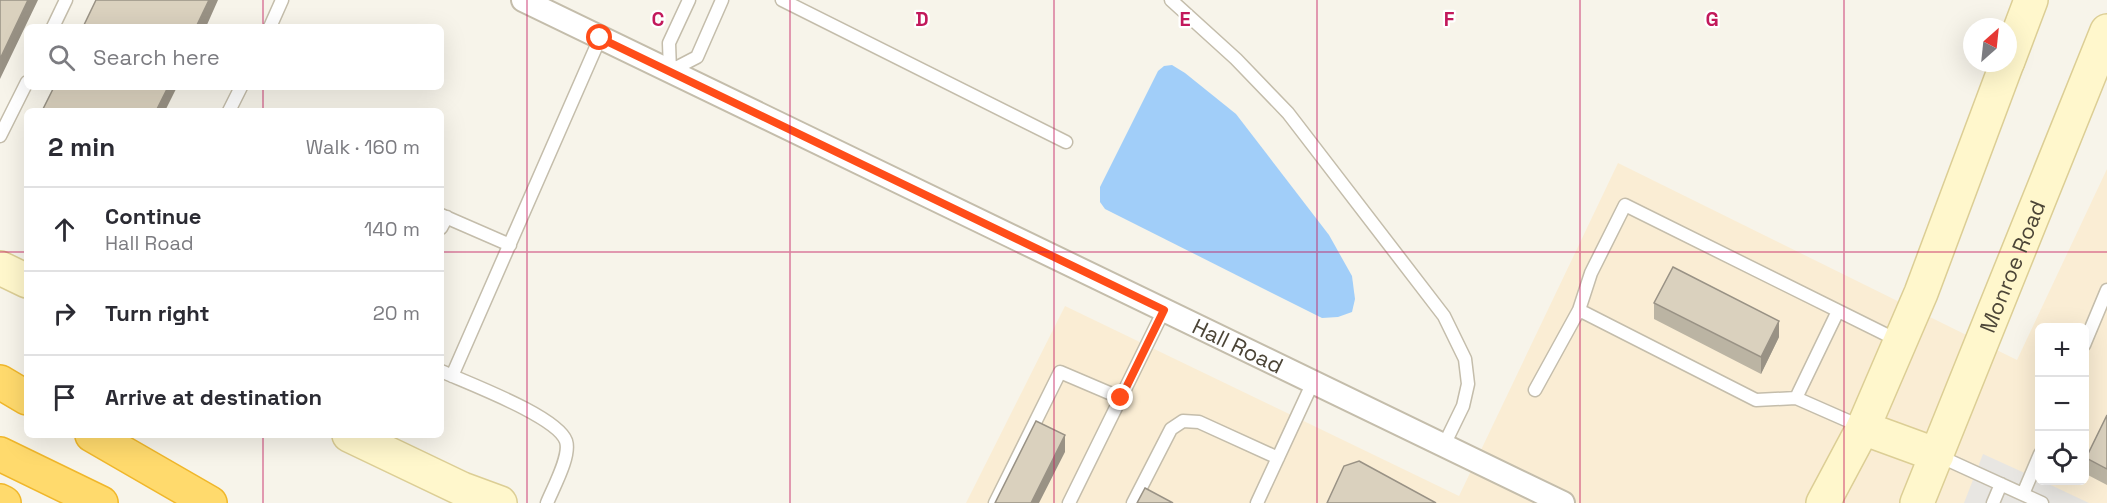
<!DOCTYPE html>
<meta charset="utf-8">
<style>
body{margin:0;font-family:"Space Grotesk",sans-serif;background:#f7f7f7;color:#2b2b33}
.controls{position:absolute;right:18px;bottom:18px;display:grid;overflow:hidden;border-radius:9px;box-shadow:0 6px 24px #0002}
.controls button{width:54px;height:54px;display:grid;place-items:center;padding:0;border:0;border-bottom:2px solid #e1e1e2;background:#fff;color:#2b2b33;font:30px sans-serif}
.compass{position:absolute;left:1963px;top:18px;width:54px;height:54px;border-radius:50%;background:#fff;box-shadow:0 6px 24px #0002;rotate:27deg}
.stop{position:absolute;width:18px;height:18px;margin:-14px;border:4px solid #ff4d19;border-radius:50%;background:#fff}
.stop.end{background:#ff4d19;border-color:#fff;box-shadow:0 2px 6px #0008}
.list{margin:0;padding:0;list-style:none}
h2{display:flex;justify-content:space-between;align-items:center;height:78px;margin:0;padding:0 24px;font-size:26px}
h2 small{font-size:20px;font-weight:400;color:#7c7c81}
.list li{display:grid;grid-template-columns:39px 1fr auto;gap:18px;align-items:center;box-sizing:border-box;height:84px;padding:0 24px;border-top:2px solid #e1e1e2}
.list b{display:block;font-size:22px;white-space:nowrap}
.list p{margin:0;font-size:20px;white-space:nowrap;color:#7c7c81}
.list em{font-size:20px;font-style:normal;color:#7c7c81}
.icon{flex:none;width:33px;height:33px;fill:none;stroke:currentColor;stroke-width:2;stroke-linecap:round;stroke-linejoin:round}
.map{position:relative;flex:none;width:2107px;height:503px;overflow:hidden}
.search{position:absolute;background:#fff;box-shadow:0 6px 24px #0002;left:24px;top:24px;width:420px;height:66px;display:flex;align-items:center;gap:15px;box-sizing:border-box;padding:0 21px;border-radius:9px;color:#7c7c81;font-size:22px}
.panel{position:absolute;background:#fff;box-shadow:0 6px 24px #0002;left:24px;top:108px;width:420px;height:330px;border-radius:9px}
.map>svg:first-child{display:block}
.commercial{fill:#faedd4;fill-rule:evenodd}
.parking{fill:#e8e6e2}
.water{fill:#a1cef9}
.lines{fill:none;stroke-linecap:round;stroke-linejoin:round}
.service-casing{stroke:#c4bdab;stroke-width:15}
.minor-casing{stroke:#c4bdab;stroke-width:26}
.secondary-casing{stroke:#dcce95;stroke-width:36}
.motorway-casing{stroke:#f0b72b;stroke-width:36}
.service{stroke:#fff;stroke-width:12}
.minor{stroke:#fff;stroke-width:22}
.secondary{stroke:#fff7cc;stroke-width:33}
.motorway{stroke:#ffda6d;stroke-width:33}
.wall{fill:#bbb4a3}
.shaded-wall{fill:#999285}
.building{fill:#dad1be;stroke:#999285;stroke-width:1.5}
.route{stroke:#ff4d19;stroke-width:8}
.grid{fill:none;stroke:#c2185b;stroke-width:1.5;stroke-opacity:0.55}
.labels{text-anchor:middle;stroke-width:4.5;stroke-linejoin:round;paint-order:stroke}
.street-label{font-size:22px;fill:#4c4537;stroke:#fff}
.grid-label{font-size:20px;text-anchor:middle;font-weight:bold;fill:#c2185b;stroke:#fff;stroke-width:4.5;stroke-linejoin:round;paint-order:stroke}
</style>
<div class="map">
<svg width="2107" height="503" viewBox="0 0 2107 503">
<rect width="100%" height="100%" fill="#f7f4ea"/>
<path class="commercial" d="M1618 163 2017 360 2107 169V503H966L1065 306 1459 496ZM2040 328H2084V480H2040Z"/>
<path class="parking" d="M1983 454 2040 480 2089 503H1964Z"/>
<path class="water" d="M1172 65 1185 73 1236 114 1329 235 1352 276 1355 299 1352 312 1338 317 1322 318 1105 209 1100 202V187L1158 71 1164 66Z"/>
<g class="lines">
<defs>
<path id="service" d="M689 0 669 43 670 71 697 57 722 0
M782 0 1066 142
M1171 0 1236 59 1288 113 1444 316 1465 359 1468 384 1463 406 1444 445
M53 27 66 0
M270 27 282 0
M229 111 241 87
M0 136 27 82
M441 215 510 245
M441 228 447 217
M1579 310 1756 400 1796 398 1862 427
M2084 345 2107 290
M441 371C467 383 557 416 566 441 571 456 553 488 547 503
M452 376 600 38
M1535 390 1579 310 1591 273 1625 205 1899 341
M1796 398 1838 311
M1939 456 2042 503
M2023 494 2040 454
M995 503 1060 372 1121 398
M1069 503 1164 310
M1133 503 1171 429 1183 421 1199 422 1278 458
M1257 503 1313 382
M1993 503 2001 484"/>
<g id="minor">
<path id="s1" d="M523 0 1563 503"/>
</g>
<g id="secondary">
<path d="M2008 61 2031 0"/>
<path d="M0 268 27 281"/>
<path d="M1863 428 1937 455"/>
<path d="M349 435 462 489 500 503"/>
<path d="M1823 503 1863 428 1921 293 2007 63"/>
<path id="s2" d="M1917 503 2107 31"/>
</g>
<path id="motorway" d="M0 382 27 398
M92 435 210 503
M0 454 101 503
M0 501 4 503"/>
</defs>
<use href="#service" class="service-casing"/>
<use href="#minor" class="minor-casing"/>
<use href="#secondary" class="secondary-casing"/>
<use href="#motorway" class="motorway-casing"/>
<use href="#service" class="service"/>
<use href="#minor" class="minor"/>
<use href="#secondary" class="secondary"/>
<use href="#motorway" class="motorway"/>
</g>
<path class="wall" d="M1654 303 1779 337 1761 374 1654 319Z
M2107 415V485L2086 474V458Z"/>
<path class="shaded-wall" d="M28 0H38L0 79V59Z
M209 0H218L206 27H196Z
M168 87H177L165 111H156Z
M1779 321V337L1761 374V357Z
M1065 435V452L1039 503H1031Z"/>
<path class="building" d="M0 0H28L0 59Z
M96 0H209L196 27H83Z
M54 87H168L156 111H42Z
M1673 267 1779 321 1761 357 1654 303Z
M2107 415V469L2086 458Z
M1036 421 1065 435 1031 503H995Z
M1359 461 1436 503H1327L1344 466Z
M1145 488 1173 503H1137Z"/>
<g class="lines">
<path class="route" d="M600 38 1164 310 1121 398"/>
</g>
<path class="grid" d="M263 0V27M527 0V503M790 0V503M1054 0V503M1317 0V503M1580 0V503M1844 0V503M263 87V111M0 252H27M441 252H2107M263 435V503"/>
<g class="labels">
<g class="street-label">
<text dy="8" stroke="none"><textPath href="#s2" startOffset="255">Monroe Road</textPath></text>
<text dy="8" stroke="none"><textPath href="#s1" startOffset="794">Hall Road</textPath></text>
</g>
</g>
<g class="grid-label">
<text x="658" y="26">C</text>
<text x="922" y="26">D</text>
<text x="1185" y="26">E</text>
<text x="1449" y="26">F</text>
<text x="1712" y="26">G</text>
</g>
</svg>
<div class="controls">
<button>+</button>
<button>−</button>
<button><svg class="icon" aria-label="locate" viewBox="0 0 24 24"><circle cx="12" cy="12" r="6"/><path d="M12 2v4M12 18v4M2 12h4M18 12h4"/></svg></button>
</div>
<svg class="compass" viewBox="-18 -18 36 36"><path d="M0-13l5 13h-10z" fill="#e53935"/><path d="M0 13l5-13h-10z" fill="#7c7c81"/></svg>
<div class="stop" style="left:600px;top:38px"></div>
<div class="stop end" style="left:1121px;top:398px"></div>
<div class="search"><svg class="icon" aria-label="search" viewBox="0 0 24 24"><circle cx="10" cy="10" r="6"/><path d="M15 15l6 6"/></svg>Search here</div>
<section class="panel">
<h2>2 min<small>Walk · 160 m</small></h2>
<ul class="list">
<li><svg class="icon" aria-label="ahead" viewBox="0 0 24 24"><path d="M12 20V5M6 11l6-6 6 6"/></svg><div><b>Continue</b><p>Hall Road</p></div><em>140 m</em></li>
<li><svg class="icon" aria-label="right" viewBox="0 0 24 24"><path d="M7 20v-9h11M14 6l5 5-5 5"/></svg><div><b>Turn right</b></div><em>20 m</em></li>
<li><svg class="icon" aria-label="arrive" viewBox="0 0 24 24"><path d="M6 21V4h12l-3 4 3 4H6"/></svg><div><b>Arrive at destination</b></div></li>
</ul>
</section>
</div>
